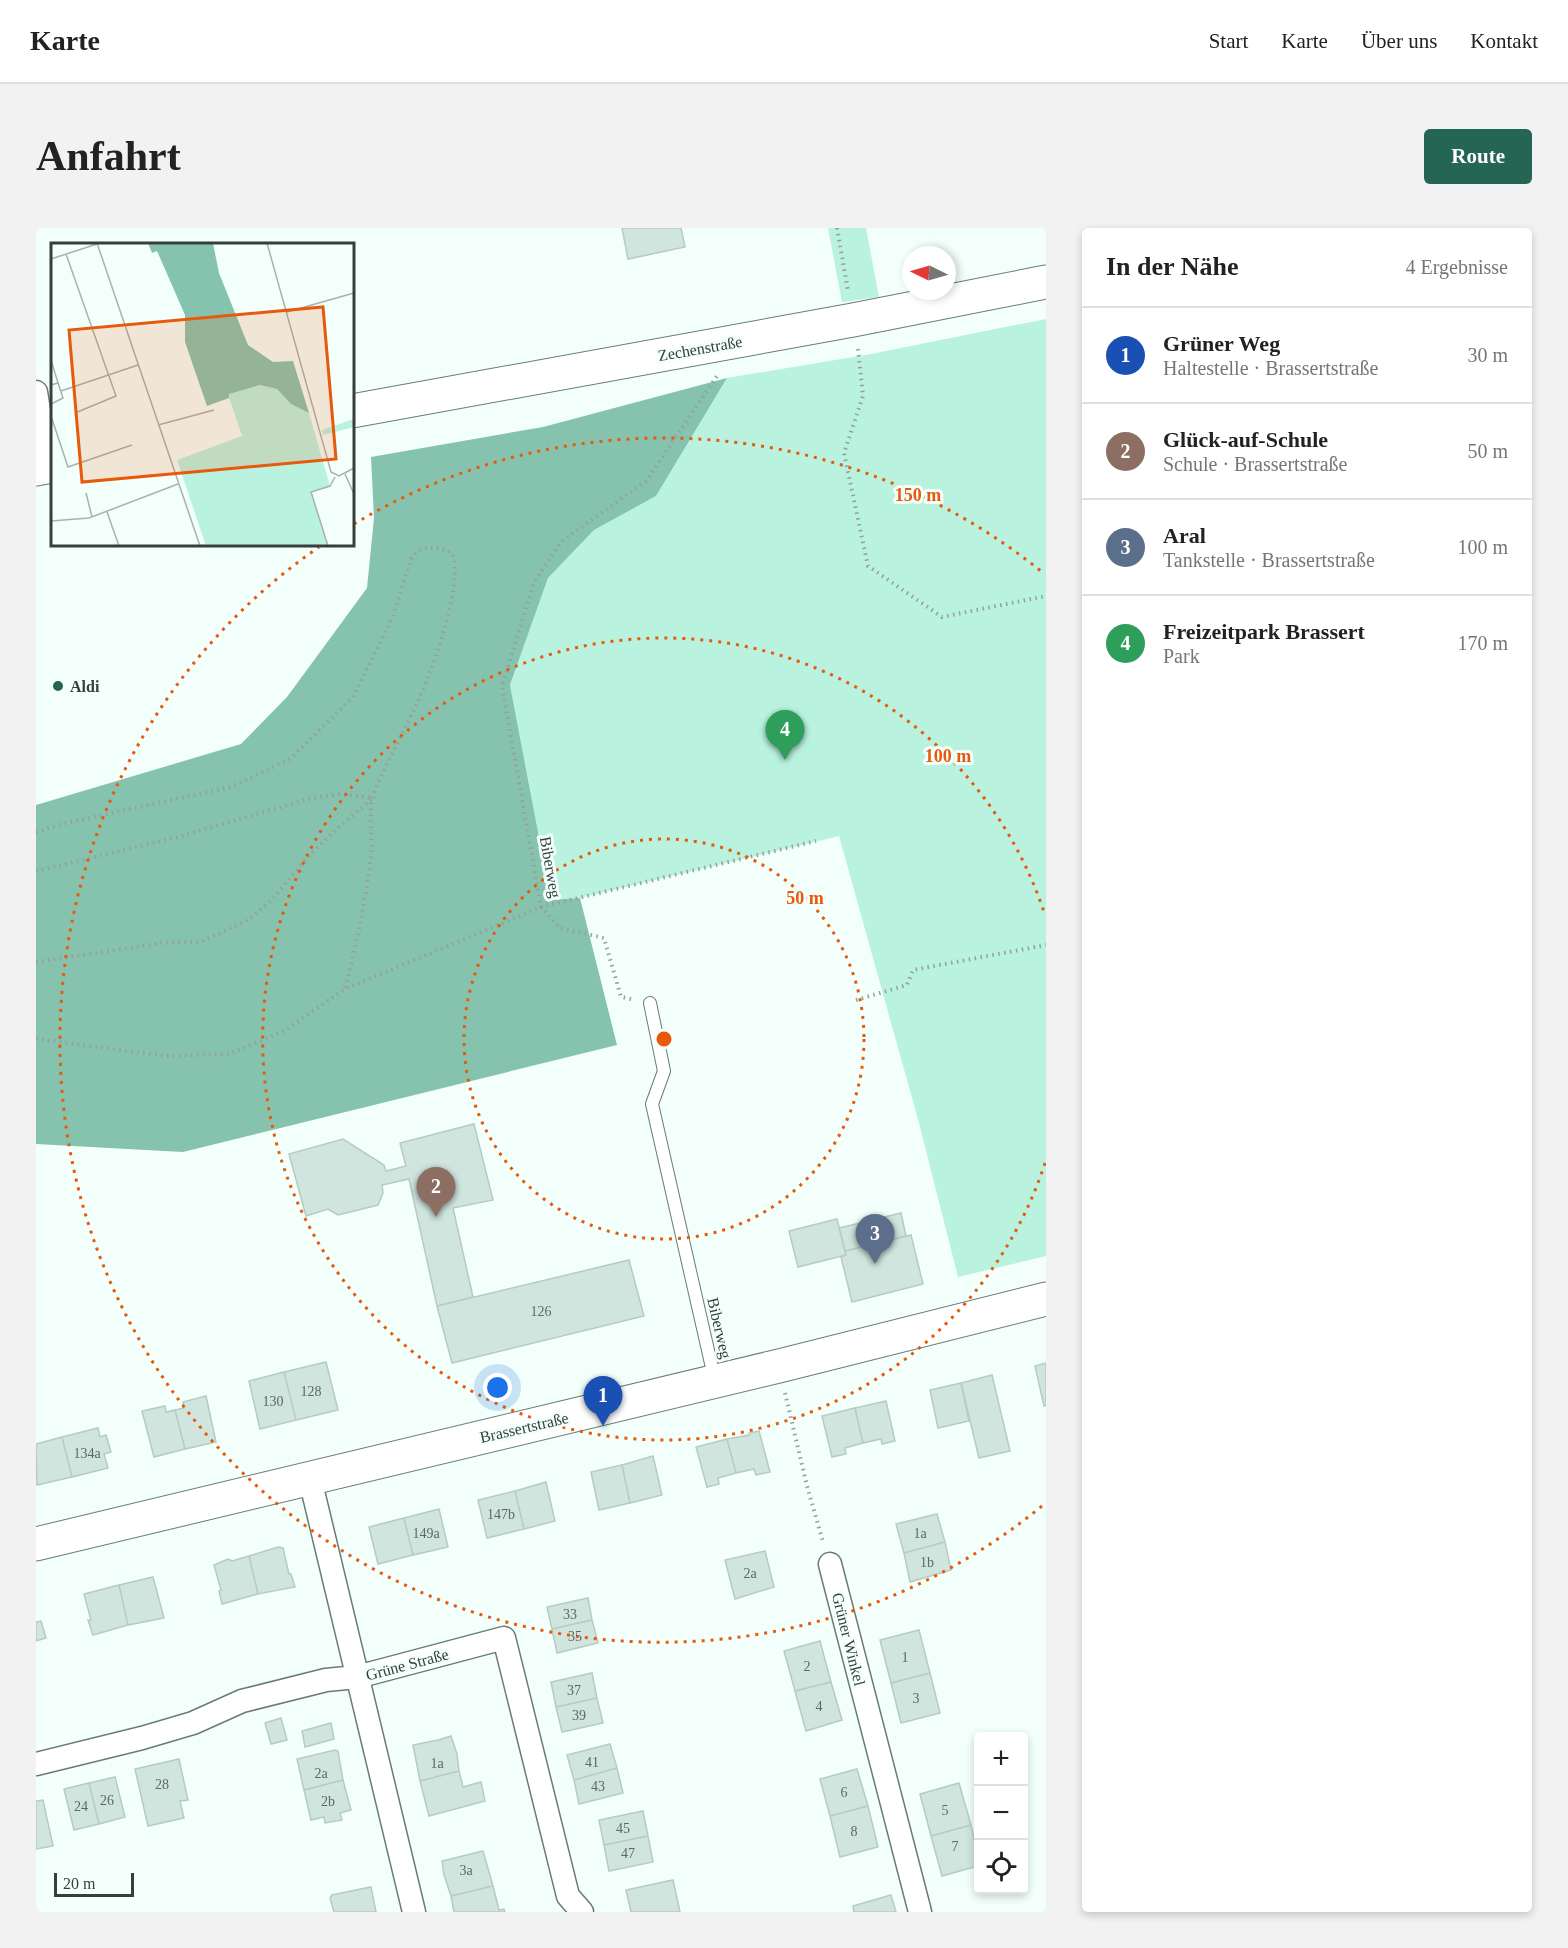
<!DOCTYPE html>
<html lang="de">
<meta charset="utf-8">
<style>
body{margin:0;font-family:Georgia,serif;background:#f2f2f2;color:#222}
.controls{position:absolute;right:18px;bottom:18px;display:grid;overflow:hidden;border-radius:6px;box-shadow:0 3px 9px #0003}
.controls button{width:54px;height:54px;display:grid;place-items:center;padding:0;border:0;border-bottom:2px solid #e0e0e0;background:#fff;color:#222;font:30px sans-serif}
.compass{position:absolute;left:866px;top:18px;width:54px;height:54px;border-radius:50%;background:#fff;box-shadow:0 3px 9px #0003;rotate:275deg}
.scale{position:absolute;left:18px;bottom:15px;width:80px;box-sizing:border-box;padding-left:6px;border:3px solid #373f3c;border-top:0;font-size:16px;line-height:21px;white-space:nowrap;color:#373f3c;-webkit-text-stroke:4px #f2fffa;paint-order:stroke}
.you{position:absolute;left:462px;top:1160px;width:21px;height:21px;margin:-15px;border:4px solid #fff;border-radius:50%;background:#1a73e8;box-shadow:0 0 0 9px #1a73e833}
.badge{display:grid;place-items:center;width:39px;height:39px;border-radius:50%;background:#256553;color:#fff;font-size:20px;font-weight:700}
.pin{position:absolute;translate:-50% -50px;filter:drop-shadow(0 2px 3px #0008)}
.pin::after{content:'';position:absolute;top:32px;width:21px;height:18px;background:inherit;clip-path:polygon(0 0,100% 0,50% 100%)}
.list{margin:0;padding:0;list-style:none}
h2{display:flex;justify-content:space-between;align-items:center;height:78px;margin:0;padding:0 24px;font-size:26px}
h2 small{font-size:20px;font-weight:400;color:#767676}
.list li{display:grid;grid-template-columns:39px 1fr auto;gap:18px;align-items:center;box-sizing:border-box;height:96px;padding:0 24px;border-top:2px solid #e0e0e0}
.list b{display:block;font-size:22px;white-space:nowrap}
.list p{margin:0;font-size:20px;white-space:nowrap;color:#767676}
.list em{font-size:20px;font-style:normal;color:#767676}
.icon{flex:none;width:33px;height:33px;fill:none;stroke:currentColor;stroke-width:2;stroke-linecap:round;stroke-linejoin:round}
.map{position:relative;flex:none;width:1010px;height:1684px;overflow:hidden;border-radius:6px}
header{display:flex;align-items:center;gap:36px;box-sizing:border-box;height:84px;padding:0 30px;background:#fff;border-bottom:2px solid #e0e0e0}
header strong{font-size:28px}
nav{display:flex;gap:33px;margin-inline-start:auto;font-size:21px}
.intro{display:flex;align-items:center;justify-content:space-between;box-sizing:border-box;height:144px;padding:0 36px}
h1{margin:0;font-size:42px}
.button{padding:15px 27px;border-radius:6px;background:#256553;color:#fff;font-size:21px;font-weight:700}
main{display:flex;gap:36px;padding:0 36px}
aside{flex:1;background:#fff;border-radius:6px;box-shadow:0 3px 9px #0003}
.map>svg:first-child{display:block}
.green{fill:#b9f3df}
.forest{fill:#86c3af}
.building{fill:#cfe5dd;stroke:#b6cbc3;stroke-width:1.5}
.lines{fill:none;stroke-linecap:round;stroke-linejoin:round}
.lane-casing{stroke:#687c75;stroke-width:14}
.street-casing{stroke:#687c75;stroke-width:25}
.secondary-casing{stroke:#687c75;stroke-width:35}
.path{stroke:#959f9b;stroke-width:4;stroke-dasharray:1.5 4.5;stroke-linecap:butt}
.lane{stroke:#fff;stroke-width:12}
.street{stroke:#fff;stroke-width:22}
.secondary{stroke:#fff;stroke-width:33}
.ring{fill:none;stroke:#e8590c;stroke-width:3;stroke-dasharray:3 6}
.poi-dot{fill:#256553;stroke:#f2fffa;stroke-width:2}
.labels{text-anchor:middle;stroke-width:6;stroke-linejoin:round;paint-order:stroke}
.number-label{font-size:14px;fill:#5d6864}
.street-label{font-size:16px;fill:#373f3c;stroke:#f2fffa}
.poi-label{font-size:16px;font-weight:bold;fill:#373f3c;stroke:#f2fffa;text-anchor:start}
.inset-road{fill:none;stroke:#a7b2ae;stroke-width:1.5}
.view{fill:#e8590c;fill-opacity:0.15;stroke:#e8590c;stroke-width:3}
.inset-edge{fill:none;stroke:#373f3c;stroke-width:3}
.centre{fill:#e8590c;stroke:#f2fffa;stroke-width:3}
.ring-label{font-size:18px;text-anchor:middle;font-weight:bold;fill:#e8590c;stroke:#f2fffa;stroke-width:6;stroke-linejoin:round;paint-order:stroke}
</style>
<header>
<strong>Karte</strong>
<nav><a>Start</a><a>Karte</a><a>Über uns</a><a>Kontakt</a></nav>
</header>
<div class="intro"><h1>Anfahrt</h1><a class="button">Route</a></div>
<main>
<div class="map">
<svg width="1010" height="1684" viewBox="0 0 1010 1684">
<rect width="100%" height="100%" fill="#f2fffa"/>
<path class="green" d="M792 0H830L843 69 806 74Z
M1010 91V1028L922 1049 883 895 803 608 544 670 515 672 474 457 512 350 558 302 620 268 691 150 835 126Z"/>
<path class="forest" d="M691 150 620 268 558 302 512 350 474 457 515 672 544 670 581 817 147 924 0 916V577L205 516 251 469 331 360 338 290 335 229 507 199Z"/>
<path class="building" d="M586 0H645L649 19 592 31Z
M438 896 457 972 417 980 437 1069 401 1078 373 951 346 957 347 965 342 977 302 987 292 981 270 988 253 926 307 911 348 937 350 943 370 938 364 915Z
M865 985 870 1008 809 1023 803 1000Z
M801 991 810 1027 762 1039 753 1003Z
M875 1007 887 1056 816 1074 805 1029 810 1027 809 1023Z
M593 1032 608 1088 416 1135 401 1078Z
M290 1134 302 1182 260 1192 248 1144Z
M1010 1135V1178H1008L999 1138Z
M248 1144 260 1192 224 1201 213 1153Z
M956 1147 974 1223 943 1230 925 1155Z
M925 1155 933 1193 902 1200 894 1162Z
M170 1168 180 1214 149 1221 139 1182 148 1180 147 1174Z
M850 1173 859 1213 846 1216 845 1211 827 1215 819 1180Z
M129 1178 130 1184 139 1182 149 1221 118 1229 106 1183Z
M819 1180 827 1215 809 1220 810 1226 796 1229 786 1188Z
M62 1200 64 1209 70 1207 75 1224 68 1226 72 1240 36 1249 26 1209Z
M723 1203 734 1244 720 1247 718 1241 700 1245 691 1211 713 1207V1205Z
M26 1209 36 1249 1 1257 0 1216Z
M691 1211 700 1245 682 1250 683 1256 671 1259 660 1219Z
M617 1228 626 1267 594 1275 586 1237Z
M586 1237 594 1275 563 1282 555 1244Z
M510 1254 519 1293 488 1301 479 1263Z
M479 1263 488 1301 451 1310 442 1272Z
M403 1281 412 1319 377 1327 368 1290Z
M901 1286 909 1314 868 1325 860 1296Z
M368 1290 377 1327 342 1336 333 1299Z
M909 1314 915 1342 874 1354 868 1325Z
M242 1319 247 1320 253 1346H255L259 1359 222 1366 213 1328Z
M729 1323 738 1359 699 1371 689 1332Z
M213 1328 222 1366 186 1376 183 1363 185 1362 178 1337 192 1331 196 1333Z
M117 1349 128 1390 92 1397 83 1357Z
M83 1357 92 1397 57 1407 52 1392H55L48 1366Z
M552 1370 556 1392 516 1401 511 1379Z
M556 1392 562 1415 521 1425 516 1401Z
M5 1393 10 1410 0 1413V1394Z
M883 1402 894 1445 855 1455 844 1412Z
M784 1413 795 1454 759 1463 748 1423Z
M556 1445 561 1470 520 1479 515 1454Z
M894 1445 904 1485 865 1495 855 1455Z
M795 1454 806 1492 770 1503 759 1463Z
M561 1470 567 1495 526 1504 520 1479Z
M245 1490 251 1512 235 1516 229 1495Z
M295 1495 298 1511 269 1519 266 1503Z
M415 1508 421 1526 423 1543 384 1553 377 1517 402 1512Z
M574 1516 581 1540 538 1552 531 1527Z
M299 1522 302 1523 307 1552 268 1562 261 1531Z
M143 1531 152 1572 144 1573 148 1590 112 1598 99 1541Z
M581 1540 587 1565 543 1576 538 1552Z
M821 1541 832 1578 794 1588 784 1551Z
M423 1543 427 1559 445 1554 449 1573 393 1588 384 1553Z
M79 1549 89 1589 63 1596 53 1555Z
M307 1552 315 1582 304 1585 306 1592 289 1595 288 1589 275 1592 268 1562Z
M53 1555 63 1596 38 1602 28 1561Z
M923 1555 935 1597 895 1608 884 1566Z
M7 1572 17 1618 0 1621V1573Z
M832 1578 842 1619 804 1629 794 1588Z
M607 1583 612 1608 568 1617 563 1592Z
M935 1597 942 1628V1638L906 1648 895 1608Z
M612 1608 617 1634 573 1643 568 1617Z
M447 1623 457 1658 415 1668 408 1647 406 1633Z
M637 1652 644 1684H595L590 1662Z
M457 1658 463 1682 468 1681 469 1684H418L415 1668Z
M335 1659 340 1684H298L294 1670 296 1667Z
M855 1667 860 1684H818L817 1678Z"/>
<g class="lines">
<defs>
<path id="lane" d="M614 775 628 843 616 876 679 1153"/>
<path id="street" d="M0 164 12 239
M274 1251 378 1684
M794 1336 884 1684
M0 1536 106 1510 157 1495 206 1473 290 1452 321 1449 468 1410 532 1668 546 1684"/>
<path id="secondary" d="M316 183 817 92 1010 54
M0 241 16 238
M0 1316 743 1138 1010 1071"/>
</defs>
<use href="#lane" class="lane-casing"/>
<use href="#street" class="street-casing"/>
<use href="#secondary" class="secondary-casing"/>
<path class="path" d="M801 0 812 63
M822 121 827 168 808 225 832 338 906 389 1010 368
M0 604 30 595 195 559 254 531 317 469 357 388 375 331C386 316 399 318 415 324 431 352 394 448 380 477 367 507 348 537 337 568 332 582 337 610 335 627 330 672 320 717 309 761
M0 643 142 609 272 571 304 566 335 570
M0 734 133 714H165L212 692 235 673 269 632 296 605 336 571
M595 771 585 769 568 710 524 700 505 679 466 458 498 354 526 313 610 253 681 148
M820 772 871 757 877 742 1010 717
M0 811 130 828 193 826 248 803 309 761 505 679 780 613
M749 1165 771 1258 787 1314"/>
<use href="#lane" class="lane"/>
<use href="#street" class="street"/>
<use href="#secondary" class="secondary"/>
</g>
<g class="ring">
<circle cx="628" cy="811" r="200"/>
<path d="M1009 935A401 401 0 1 1 1009 687"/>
<path d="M1006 1278A601 601 0 1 1 283 319M318 296A601 601 0 0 1 1006 344"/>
</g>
<circle class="poi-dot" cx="22" cy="458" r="6"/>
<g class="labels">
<g class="number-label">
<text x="505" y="1088">126</text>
<text x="275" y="1168">128</text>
<text x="237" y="1178">130</text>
<text x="51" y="1230">134a</text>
<text x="465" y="1291">147b</text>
<text x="390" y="1310">149a</text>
<text x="884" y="1310">1a</text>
<text x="891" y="1339">1b</text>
<text x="714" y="1350">2a</text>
<text x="534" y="1391">33</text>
<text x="539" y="1413">35</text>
<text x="869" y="1434">1</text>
<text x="771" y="1443">2</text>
<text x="538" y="1467">37</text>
<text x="880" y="1475">3</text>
<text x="783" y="1483">4</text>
<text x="543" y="1492">39</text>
<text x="556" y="1539">41</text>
<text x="401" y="1540">1a</text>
<text x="285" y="1550">2a</text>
<text x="126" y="1561">28</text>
<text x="562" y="1563">43</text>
<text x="808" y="1569">6</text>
<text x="71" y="1577">26</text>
<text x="292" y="1578">2b</text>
<text x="45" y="1583">24</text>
<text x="909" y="1587">5</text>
<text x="587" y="1605">45</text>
<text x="818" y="1608">8</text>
<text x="919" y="1623">7</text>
<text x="592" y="1630">47</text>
<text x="430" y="1647">3a</text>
</g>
<g class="street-label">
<text transform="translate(664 120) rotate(-10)" y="6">Zechenstraße</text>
<text transform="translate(515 639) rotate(80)" y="6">Biberweg</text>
<text transform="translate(684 1100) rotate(77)" y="6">Biberweg</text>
<text transform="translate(488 1199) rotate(-13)" y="6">Brassertstraße</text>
<text transform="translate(813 1411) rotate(76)" y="6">Grüner Winkel</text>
<text transform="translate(371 1436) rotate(-15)" y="6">Grüne Straße</text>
</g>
<g class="poi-label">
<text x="34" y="464">Aldi</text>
</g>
</g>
<g transform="translate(15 15)">
<rect width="303" height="303" fill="#f2fffa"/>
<path d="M209 142 226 146 240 161 258 170 279 243 260 248 277 303H155L126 217 191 193 177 151ZM303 176V184L272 192 271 187Z" fill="#b9f3df"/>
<path d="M97 0H162L168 30 197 102 222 119 242 118 258 170 240 161 226 146 209 142 178 151V155L156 163 134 99V72L106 8 101 10Z" fill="#86c3af"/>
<path class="inset-road" d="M46 0 149 303M216 0 280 229 288 233 303 225M15 11 65 153 24 170M0 16 46 1M236 69 303 50M0 117 7 140M0 142 7 140 12 155 0 161M10 148 87 122M0 173 17 224 81 202M107 182 163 167M294 231 303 251M35 250 41 274M56 269 68 303M0 278 38 275 127 241M277 303 260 249 279 243 284 234"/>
<path class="view" d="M272 64 285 216 31 239 18 87Z"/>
<rect width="303" height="303" class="inset-edge"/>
</g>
<circle cx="628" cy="811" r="9" class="centre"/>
<g class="ring-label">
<text x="882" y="273">150 m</text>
<text x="912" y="534">100 m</text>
<text x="769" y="676">50 m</text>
</g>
</svg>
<div class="controls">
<button>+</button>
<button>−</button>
<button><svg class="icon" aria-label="locate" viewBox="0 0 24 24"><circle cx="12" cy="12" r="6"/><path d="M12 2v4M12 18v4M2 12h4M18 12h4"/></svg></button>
</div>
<svg class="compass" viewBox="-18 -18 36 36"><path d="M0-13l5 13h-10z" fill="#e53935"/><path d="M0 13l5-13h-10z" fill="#767676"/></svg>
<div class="scale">20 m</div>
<div class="you"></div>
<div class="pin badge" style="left:567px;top:1198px;background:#1a4fb4">1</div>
<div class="pin badge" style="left:400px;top:989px;background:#8d6e63">2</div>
<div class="pin badge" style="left:839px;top:1036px;background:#5c6f8a">3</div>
<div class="pin badge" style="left:749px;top:532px;background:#2e9e5b">4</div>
</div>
<aside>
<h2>In der Nähe<small>4 Ergebnisse</small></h2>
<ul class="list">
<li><span class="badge" style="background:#1a4fb4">1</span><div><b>Grüner Weg</b><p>Haltestelle · Brassertstraße</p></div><em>30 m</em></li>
<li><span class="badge" style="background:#8d6e63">2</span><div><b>Glück-auf-Schule</b><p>Schule · Brassertstraße</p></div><em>50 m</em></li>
<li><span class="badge" style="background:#5c6f8a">3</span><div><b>Aral</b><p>Tankstelle · Brassertstraße</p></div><em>100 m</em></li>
<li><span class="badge" style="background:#2e9e5b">4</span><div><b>Freizeitpark Brassert</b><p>Park</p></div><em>170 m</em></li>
</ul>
</aside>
</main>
